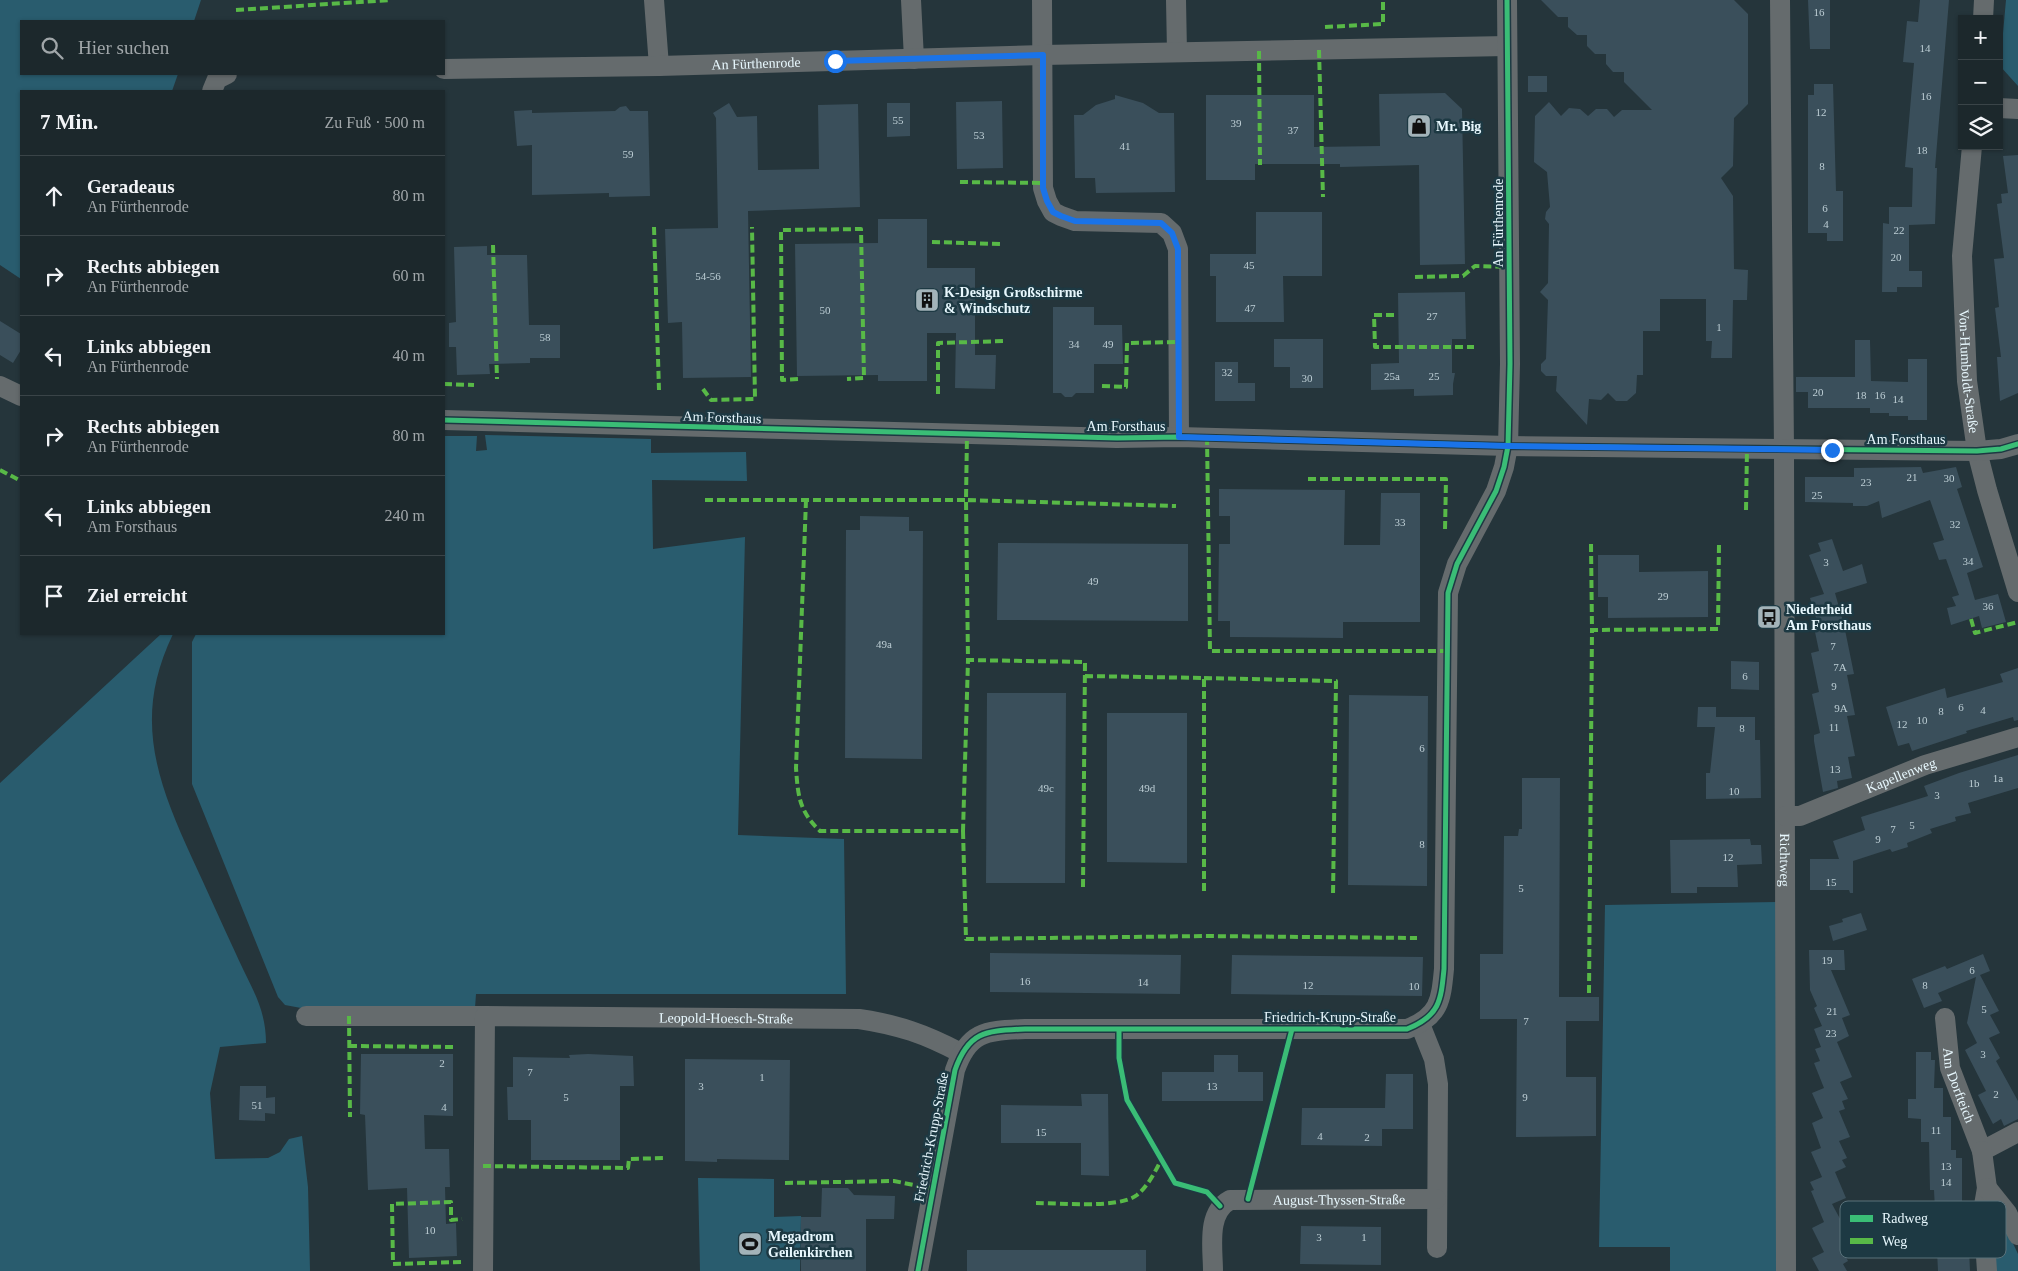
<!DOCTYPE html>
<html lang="de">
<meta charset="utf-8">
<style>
body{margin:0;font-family:Georgia,serif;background:#253034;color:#f1f3f6}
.controls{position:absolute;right:15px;top:15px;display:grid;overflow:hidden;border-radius:0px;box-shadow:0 1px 4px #0004}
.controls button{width:45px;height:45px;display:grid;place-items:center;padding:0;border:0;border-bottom:1px solid #3a4448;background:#1c282c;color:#f1f3f6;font:25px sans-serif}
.stop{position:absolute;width:15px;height:15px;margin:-11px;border:4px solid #1a73e8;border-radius:50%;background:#fff}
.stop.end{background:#1a73e8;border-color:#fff;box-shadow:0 1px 5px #0008}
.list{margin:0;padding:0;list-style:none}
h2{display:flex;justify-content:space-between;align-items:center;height:65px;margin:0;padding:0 20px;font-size:21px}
h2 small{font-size:16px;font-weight:400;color:#a0a6a9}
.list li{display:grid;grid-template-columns:32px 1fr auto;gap:15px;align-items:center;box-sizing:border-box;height:80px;padding:0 20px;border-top:1px solid #3a4448}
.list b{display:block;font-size:19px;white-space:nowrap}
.list p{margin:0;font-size:16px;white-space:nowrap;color:#a0a6a9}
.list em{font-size:16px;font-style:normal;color:#a0a6a9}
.icon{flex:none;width:28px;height:28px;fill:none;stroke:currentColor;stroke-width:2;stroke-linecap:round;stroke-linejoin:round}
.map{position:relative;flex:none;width:2018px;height:1271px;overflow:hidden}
.search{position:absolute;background:#1c282c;box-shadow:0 1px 4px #0004;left:20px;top:20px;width:425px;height:55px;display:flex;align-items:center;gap:12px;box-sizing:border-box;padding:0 18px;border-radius:0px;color:#a0a6a9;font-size:19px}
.panel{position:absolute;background:#1c282c;box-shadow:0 1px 4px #0004;left:20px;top:90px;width:425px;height:545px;border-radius:0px}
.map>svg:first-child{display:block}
.green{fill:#295c6e}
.building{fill:#3a4f5b}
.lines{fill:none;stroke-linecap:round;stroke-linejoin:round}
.minor{stroke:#656b6d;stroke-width:20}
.quiet{stroke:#58b947;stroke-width:4;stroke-dasharray:8 4;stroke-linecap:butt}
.cycleway-casing{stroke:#1d3943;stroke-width:8}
.cycleway{stroke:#3abd76;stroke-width:5}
.route{stroke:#1a73e8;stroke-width:6}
.labels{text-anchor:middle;stroke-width:5;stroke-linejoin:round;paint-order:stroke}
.number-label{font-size:11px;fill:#bccdd4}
.street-label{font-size:14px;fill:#e7f7fd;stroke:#1d3943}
.poi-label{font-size:14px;font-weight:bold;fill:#e7f7fd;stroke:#1d3943;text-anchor:start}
.key{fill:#1d3943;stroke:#5a727b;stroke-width:1}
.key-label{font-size:14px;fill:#e7f7fd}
</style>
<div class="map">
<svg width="2018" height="1271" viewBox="0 0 2018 1271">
<rect width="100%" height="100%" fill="#25353b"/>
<path class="green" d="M0 0H201L194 21H21V74H178L172 91H21V279L0 265Z
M2006 0H2018V86L2000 66Z
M485 435 651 439V453L746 452 747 481 652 480 653 549 745 537 738 835 844 839 846 994H476L475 1008H301L285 1005 278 997 192 784V642L196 634H444V436H477L476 451 487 450Z
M161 634H173C133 717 156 779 192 858 207 890 221 922 236 954 250 986 266 1007 266 1043L220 1047 210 1093 215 1159 268 1158 280 1152 289 1139 302 1136 308 1187 310 1271H0V783Z
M1776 902V1271H1670V1247H1599L1605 905Z
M698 1178 774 1179V1217L801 1216 800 1271H700Z
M1992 1204 1995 1205 2018 1254V1271H1993Z"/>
<path class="building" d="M1541 0H1734L1748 14V104L1734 118 1733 166 1721 178 1733 196 1734 269 1748 270 1747 300H1733L1732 358H1711L1712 341H1706V299H1660V331H1643V375H1637L1636 393 1627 401H1616L1608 393 1601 400 1589 399 1587 425 1556 391 1557 376H1546L1541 371V364L1546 359 1548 300 1540 292 1548 283 1549 224 1545 219 1546 212 1550 207 1547 172 1534 162 1535 116 1549 102 1561 116 1569 108 1580 109 1588 116 1596 109H1607L1614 117 1622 110H1652L1624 82V72H1613L1606 64V54H1595L1587 46V35H1577L1568 27V17H1558Z
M1808 0H1830V49H1810Z
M1920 0H1949L1935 168H1937L1935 224 1909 225V271H1922V287H1897V292H1882L1883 223 1889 224V207H1912L1913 168 1905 167 1914 63 1903 62 1907 21 1918 22Z
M1528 76H1547V92H1528Z
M1814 84H1833L1836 191H1843V241H1827V233H1808V95H1814Z
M1445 93 1462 109 1465 264 1420 265 1419 165 1340 167V164H1255V180H1206V95H1314V147L1380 146 1379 94Z
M1115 95 1143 103 1159 113H1174L1175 192 1096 193 1095 178H1075L1074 115H1083L1096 105 1115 99Z
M1002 101 1003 168 957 169 956 102Z
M729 103 737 117 757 116 758 170 819 169 818 105 858 104 860 207 748 211 751 377 683 378 682 322 668 323 665 229 718 228 716 118 713 113Z
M887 103H910V136L887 137Z
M626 106 630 111H648L650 196 609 197V193L532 195V145L517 146 514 111 532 110V113L615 111 620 107Z
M2018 155V393L2000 401 1997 357H2001L1995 308 1999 307 1994 259 2004 258 1997 204 2002 203 2001 194 2008 193 2003 156Z
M1256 212H1322V276H1283L1284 322H1216V276H1210V254H1256Z
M878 219H927V268H975V355H996L995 389 955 388 956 333H927V381H878V375L797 376 795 244 878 243Z
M487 246V255H527L529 325H560V358H530V363L489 364 490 374 457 375 456 347H449V323L456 322 454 247Z
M1465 292 1466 339H1452V373H1455L1453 384V395L1414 396V389L1371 390V364L1399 363 1398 293Z
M1053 307H1094V325H1122L1123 364H1094V393H1076L1072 397H1065L1061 393H1053Z
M0 321 21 334V350L13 363 0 355Z
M1274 339H1323V388H1290V367H1274Z
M1855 340H1870L1871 381 1908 382V359H1927V420H1908V416H1889V413H1870V408H1808V392H1796V377H1855Z
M1215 362H1238V383H1255V401H1215Z
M1921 467 1923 473 1956 467 1962 487 1957 489 1983 567 1967 573 1975 600 1998 594 2006 622 1982 628 1979 616 1951 625 1947 608 1956 606 1952 597 1959 595 1946 559 1939 560 1933 543 1944 540 1930 500 1882 518 1879 501 1867 506H1853V503L1805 502V477H1854V468Z
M1219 489 1345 490 1344 545H1380L1381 493H1420V622H1343V638L1230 637V621H1218L1219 544H1230V516H1219Z
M860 516 909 517V531H923L922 759 845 758 846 530H860Z
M1832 539 1843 571 1862 564 1867 583 1835 593 1844 625 1854 674 1847 675 1855 715 1847 716 1855 756 1848 757 1852 778 1837 781 1838 788 1823 792 1814 741V735L1820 733 1812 694 1819 692 1811 653 1819 651 1815 632 1820 631 1810 598 1824 594 1809 555 1821 551 1818 543Z
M998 543 1188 544V621L997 620Z
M1598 555H1639V572L1708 571V617L1608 618V597H1598Z
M1731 661 1759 662V690L1731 689Z
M2018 668V720L2014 721 2013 717 1966 731 1967 733 1912 751 1909 743 1898 746 1886 707 1945 688 1947 698 2003 682 2000 674Z
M987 693H1066L1065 883H986Z
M1349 695 1428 696 1427 886 1348 885Z
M1698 707H1716V721V717H1755V740H1760L1761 798 1706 799V773H1710L1715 727H1697Z
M1107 713H1187V863L1107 862Z
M2018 755V788L1968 803 1971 813 1955 817 1956 821 1930 829 1932 833 1907 843 1908 847 1892 852 1890 849 1853 861V893H1850L1849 890H1810V859H1839L1833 841 1865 830 1861 817 1928 796 1924 786 1959 773Z
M1522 778H1560L1559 997H1599V1021H1566V1077H1596V1136L1516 1137 1517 1019H1480V954H1503L1504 836H1518L1519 829H1522Z
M1750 839 1751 845H1761L1762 864 1737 865 1738 887H1697V893H1671L1670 840Z
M1861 913 1867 930 1833 941 1829 926 1843 922 1842 919Z
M1809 950H1844L1845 970H1831L1850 1015 1842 1018 1849 1036 1837 1042 1852 1077 1840 1082 1848 1099 1842 1101 1845 1109 1839 1111 1850 1137 1839 1141 1847 1158 1842 1160 1846 1167 1835 1172 1846 1198 1832 1204 1851 1239 1840 1245 1848 1261 1843 1264 1847 1271H1819L1812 1258 1824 1252 1812 1228 1824 1222 1811 1191 1814 1190 1810 1182 1822 1177 1811 1152 1821 1148 1812 1123 1823 1118 1812 1093 1824 1088 1814 1063 1820 1061 1815 1049 1821 1047 1814 1029 1822 1026 1814 1008 1817 1006 1810 990Z
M990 953 1181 955 1180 994 990 992Z
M1983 954 1990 971 1980 975 1999 1011 1990 1015 2000 1033 1989 1038 2000 1058 1996 1061 2018 1101V1119L2004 1126 2001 1119 1993 1124 1978 1095 1986 1091 1965 1050 1977 1043 1967 1023 1976 977 1938 993 1942 1001 1924 1008 1912 979 1945 966 1947 969Z
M1232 955 1423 957 1422 996 1231 994Z
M1916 1052H1931V1060H1935L1934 1088H1943V1117H1951V1150H1956V1158H1962V1207H1967L1970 1271H1938L1934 1190H1930L1929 1142H1921V1119L1908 1118V1099H1916Z
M361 1054H453V1116L424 1115 425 1149H449L450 1187H445L446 1224 456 1223 457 1256 409 1258 407 1188 368 1190 365 1115 360 1114Z
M588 1054 633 1056 634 1086H620V1160H531V1120H508L507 1087H513V1057L570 1058 569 1055Z
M1214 1055H1238V1072H1263V1101H1162V1072H1214Z
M685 1059 790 1060 789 1160 717 1159V1162L685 1161Z
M1386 1074H1413V1129H1382V1146L1301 1145 1302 1108H1385Z
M240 1086H266V1098L275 1097V1114L265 1113V1121L239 1120Z
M1081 1094H1108L1109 1176 1081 1175V1143H1001V1105L1082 1106Z
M822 1188H848L854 1195 895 1196 894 1219H866V1271H801V1217H821Z
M1301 1226 1381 1227V1265L1300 1264Z
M967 1250H1146V1271H967Z"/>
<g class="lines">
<g class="minor">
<path d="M654 0 659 66"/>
<path d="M911 0 914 59"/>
<path d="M1042 0 1043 188 1047 201 1053 212 1061 216 1075 221 1161 223 1172 233 1178 249 1179 437"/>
<path d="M1176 0 1177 52"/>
<path id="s1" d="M1780 0 1784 450 1786 1271"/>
<path d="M1983 19 1984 0"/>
<path id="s2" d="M444 69 659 66 1043 55 1507 46"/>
<path d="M212 91 217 79 227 74"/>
<path d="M1999 108 2018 109"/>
<path id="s3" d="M1972 146 1962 256 1967 381 1977 451 1987 490 2018 592"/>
<path d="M0 386 21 396"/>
<path d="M444 420 1117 438 1179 437 1508 446 1977 451 2001 449 2018 444"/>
<path id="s4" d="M1785 816H1800L1925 765 2018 737"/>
<path d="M306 1016H485"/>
<path id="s5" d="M1945 1018 1950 1068 1982 1151 2018 1132"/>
<path d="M1420 1024 1434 1059 1438 1084 1437 1248"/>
<path d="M1982 1151 1987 1188 1983 1211 1987 1271"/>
<path d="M1987 1188 2007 1213 2018 1235"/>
<path id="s6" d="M483 1271 485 1016 859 1019C899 1025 925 1034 961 1053"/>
<path d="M918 1271 955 1070C969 1030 987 1031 1025 1029H1407C1440 1016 1441 1000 1444 969L1448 593 1457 564 1496 491 1504 467 1508 446 1510 364 1507 0"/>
<path id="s7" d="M1213 1271C1213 1248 1206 1213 1230 1200L1436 1199"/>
</g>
<path class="quiet" d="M236 10 391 0
M1325 27 1383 24V0
M1319 50 1323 197
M1259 51 1260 165
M960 182 1043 183
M654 227 659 390
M932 242 1000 244
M493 245 497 379
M1415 277 1463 276 1475 266 1510 267
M1394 315H1374L1375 347H1474
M798 379 782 380 781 230 861 229 864 378 847 379
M444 384 474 385
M1102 386 1126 387 1127 343 1179 342
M703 389 711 400 755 399 752 227
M938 394V343L1005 341
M1207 437 1210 651H1446
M0 470 21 481
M1308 479H1446L1445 530
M705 500H966L967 434
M806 500 796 768C798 796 799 811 820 831H963L968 660
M1746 510 1747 449
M1591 544 1592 630 1718 629 1719 543
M1971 619 1975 633 2018 622
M1085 676 1204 678V891
M1204 678 1336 681 1333 896
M963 831 966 939 1204 936 1417 938
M1083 887 1085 662 968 660 966 500 1176 506
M1589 993 1592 630
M349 1016 350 1117
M349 1046 457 1047
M483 1166 628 1168 629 1159 666 1158
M785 1183 894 1181 933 1189
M1036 1203C1060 1203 1119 1209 1137 1195 1148 1186 1155 1172 1161 1160
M461 1262 393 1264 392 1204 451 1202V1220L462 1219"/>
<defs>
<path id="cycleway" d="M444 420 1117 438 1179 437 1508 446 1977 451 2001 449 2018 444
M1119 1029V1058L1127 1100 1175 1183 1207 1192 1220 1206
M1248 1199 1292 1029
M918 1271 955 1070C969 1030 987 1031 1025 1029H1407C1440 1016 1441 1000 1444 969L1448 593 1457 564 1496 491 1504 467 1508 446 1510 364 1507 0"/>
</defs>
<use href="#cycleway" class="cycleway-casing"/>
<use href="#cycleway" class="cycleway"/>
</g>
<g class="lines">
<path class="route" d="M835 61 1043 55V188L1047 201 1053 212 1061 216 1075 221 1161 223 1172 233 1178 249 1179 437 1508 446 1832 450"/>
</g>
<defs>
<symbol id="shop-square" viewBox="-11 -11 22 22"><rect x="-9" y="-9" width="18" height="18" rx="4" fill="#a3b3b9" stroke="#1d3943"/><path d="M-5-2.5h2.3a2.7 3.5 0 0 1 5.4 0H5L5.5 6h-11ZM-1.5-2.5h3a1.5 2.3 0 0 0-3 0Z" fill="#111"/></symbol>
<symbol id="building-square" viewBox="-11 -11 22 22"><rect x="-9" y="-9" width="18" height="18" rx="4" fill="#a3b3b9" stroke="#1d3943"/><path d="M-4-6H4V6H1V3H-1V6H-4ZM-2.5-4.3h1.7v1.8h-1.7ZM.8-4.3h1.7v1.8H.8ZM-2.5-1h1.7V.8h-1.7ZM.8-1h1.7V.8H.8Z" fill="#111"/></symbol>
<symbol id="bus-square" viewBox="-11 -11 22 22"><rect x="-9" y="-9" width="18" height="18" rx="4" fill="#a3b3b9" stroke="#1d3943"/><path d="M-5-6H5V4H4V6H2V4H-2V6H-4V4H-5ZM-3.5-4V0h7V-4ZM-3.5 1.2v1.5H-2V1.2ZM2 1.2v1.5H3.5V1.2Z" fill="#111"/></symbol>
<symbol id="stadium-square" viewBox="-11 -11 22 22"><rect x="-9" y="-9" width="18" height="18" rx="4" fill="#a3b3b9" stroke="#1d3943"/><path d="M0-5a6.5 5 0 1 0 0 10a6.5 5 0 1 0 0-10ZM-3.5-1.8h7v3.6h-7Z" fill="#111"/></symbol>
</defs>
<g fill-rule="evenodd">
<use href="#shop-square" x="1405" y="112" width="28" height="28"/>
<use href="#building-square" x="913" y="286" width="28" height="28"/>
<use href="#bus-square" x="1755" y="603" width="28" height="28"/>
<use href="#stadium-square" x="736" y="1230" width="28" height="28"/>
</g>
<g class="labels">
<g class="number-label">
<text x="1819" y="16">16</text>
<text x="1925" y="52">14</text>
<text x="1926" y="100">16</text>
<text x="1821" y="116">12</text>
<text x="898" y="124">55</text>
<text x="1236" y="127">39</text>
<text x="1293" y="134">37</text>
<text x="979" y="139">53</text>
<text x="1125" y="150">41</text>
<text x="1922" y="154">18</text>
<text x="628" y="158">59</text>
<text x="1822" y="170">8</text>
<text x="1825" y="212">6</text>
<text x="1826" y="228">4</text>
<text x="1899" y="234">22</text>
<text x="1896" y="261">20</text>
<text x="1249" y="269">45</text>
<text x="708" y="280">54-56</text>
<text x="1250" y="312">47</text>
<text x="825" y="314">50</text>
<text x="1432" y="320">27</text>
<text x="1719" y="331">1</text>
<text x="545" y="341">58</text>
<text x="1074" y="348">34</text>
<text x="1108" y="348">49</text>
<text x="1227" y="376">32</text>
<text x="1392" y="380">25a</text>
<text x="1434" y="380">25</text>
<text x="1307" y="382">30</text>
<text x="1818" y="396">20</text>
<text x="1861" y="399">18</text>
<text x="1880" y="399">16</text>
<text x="1898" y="403">14</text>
<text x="1912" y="481">21</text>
<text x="1949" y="482">30</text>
<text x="1866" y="486">23</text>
<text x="1817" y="499">25</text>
<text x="1400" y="526">33</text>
<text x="1955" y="528">32</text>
<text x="1968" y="565">34</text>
<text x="1826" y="566">3</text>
<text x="1093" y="585">49</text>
<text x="1663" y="600">29</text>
<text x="1988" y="610">36</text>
<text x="884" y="648">49a</text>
<text x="1833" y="650">7</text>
<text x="1840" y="671">7A</text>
<text x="1745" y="680">6</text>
<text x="1834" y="690">9</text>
<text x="1961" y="711">6</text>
<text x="1841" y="712">9A</text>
<text x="1983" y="714">4</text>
<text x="1941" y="715">8</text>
<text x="1922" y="724">10</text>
<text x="1902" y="728">12</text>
<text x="1834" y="731">11</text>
<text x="1742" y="732">8</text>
<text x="1422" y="752">6</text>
<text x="1835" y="773">13</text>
<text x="1998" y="782">1a</text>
<text x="1974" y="787">1b</text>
<text x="1046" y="792">49c</text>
<text x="1147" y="792">49d</text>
<text x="1734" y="795">10</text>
<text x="1937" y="799">3</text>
<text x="1912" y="829">5</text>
<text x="1893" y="833">7</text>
<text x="1878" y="843">9</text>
<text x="1422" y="848">8</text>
<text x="1728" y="861">12</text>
<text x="1831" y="886">15</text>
<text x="1521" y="892">5</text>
<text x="1827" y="964">19</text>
<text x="1972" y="974">6</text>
<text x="1025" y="985">16</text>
<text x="1143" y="986">14</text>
<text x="1308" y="989">12</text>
<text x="1925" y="989">8</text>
<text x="1414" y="990">10</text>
<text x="1984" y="1013">5</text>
<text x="1832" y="1015">21</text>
<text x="1526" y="1025">7</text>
<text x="1831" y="1037">23</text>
<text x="1983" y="1058">3</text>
<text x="442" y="1067">2</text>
<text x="530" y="1076">7</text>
<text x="762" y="1081">1</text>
<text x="701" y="1090">3</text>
<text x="1212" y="1090">13</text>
<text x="1996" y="1098">2</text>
<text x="566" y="1101">5</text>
<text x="1525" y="1101">9</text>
<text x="257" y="1109">51</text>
<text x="444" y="1111">4</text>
<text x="1936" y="1134">11</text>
<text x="1041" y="1136">15</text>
<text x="1320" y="1140">4</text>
<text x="1367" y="1141">2</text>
<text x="1946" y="1170">13</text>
<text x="1946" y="1186">14</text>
<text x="430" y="1234">10</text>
<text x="1319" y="1241">3</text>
<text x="1364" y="1241">1</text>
</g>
<g class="street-label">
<text dy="5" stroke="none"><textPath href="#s2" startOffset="312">An Fürthenrode</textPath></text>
<text transform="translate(1498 223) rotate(-90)" y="5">An Fürthenrode</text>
<text dy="5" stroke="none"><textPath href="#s3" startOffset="226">Von-Humboldt-Straße</textPath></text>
<text transform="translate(722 417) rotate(2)" y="5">Am Forsthaus</text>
<text x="1126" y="431">Am Forsthaus</text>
<text x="1906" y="444">Am Forsthaus</text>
<text dy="5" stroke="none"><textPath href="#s4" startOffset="124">Kapellenweg</textPath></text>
<text dy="5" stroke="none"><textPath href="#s1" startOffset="860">Richtweg</textPath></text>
<text x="1330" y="1022">Friedrich-Krupp-Straße</text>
<text dy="5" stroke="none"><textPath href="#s6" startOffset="496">Leopold-Hoesch-Straße</textPath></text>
<text dy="5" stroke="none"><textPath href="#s5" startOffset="69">Am Dorfteich</textPath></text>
<text transform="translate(931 1137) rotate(-79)" y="5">Friedrich-Krupp-Straße</text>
<text dy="5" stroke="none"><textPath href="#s7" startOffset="186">August-Thyssen-Straße</textPath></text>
</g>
<g class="poi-label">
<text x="1436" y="131">Mr. Big</text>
<text x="944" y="297">K-Design Großschirme<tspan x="944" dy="16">&amp; Windschutz</tspan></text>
<text x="1786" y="614">Niederheid<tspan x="1786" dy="16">Am Forsthaus</tspan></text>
<text x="768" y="1241">Megadrom<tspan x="768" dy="16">Geilenkirchen</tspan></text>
</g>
</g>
<rect x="1840" y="1201" width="166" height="57" rx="8" class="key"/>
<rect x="1850" y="1215" width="23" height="7" fill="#3abd76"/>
<rect x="1850" y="1238" width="23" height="6" fill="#58b947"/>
<g class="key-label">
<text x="1882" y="1223">Radweg</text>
<text x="1882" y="1246">Weg</text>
</g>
</svg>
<div class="controls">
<button>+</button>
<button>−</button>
<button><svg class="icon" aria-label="layers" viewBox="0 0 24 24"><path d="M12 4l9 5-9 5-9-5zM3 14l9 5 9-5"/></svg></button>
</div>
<div class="stop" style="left:835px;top:61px"></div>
<div class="stop end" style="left:1832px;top:450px"></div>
<div class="search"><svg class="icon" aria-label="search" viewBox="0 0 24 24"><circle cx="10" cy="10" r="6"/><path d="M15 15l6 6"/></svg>Hier suchen</div>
<section class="panel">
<h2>7 Min.<small>Zu Fuß · 500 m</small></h2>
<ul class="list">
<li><svg class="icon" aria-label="ahead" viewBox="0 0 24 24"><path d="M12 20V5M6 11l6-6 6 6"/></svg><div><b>Geradeaus</b><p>An Fürthenrode</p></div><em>80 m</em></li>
<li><svg class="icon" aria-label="right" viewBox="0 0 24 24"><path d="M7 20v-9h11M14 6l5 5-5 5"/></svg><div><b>Rechts abbiegen</b><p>An Fürthenrode</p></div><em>60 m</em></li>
<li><svg class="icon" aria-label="left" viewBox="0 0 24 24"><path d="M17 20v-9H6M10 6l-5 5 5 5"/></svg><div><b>Links abbiegen</b><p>An Fürthenrode</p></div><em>40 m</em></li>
<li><svg class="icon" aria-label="right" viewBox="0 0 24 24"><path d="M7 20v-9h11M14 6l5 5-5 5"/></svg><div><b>Rechts abbiegen</b><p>An Fürthenrode</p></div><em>80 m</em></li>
<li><svg class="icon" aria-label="left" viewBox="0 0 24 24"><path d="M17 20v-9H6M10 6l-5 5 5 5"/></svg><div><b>Links abbiegen</b><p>Am Forsthaus</p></div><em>240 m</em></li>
<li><svg class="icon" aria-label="arrive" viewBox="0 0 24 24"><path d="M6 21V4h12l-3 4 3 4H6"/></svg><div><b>Ziel erreicht</b></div></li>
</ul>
</section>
</div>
